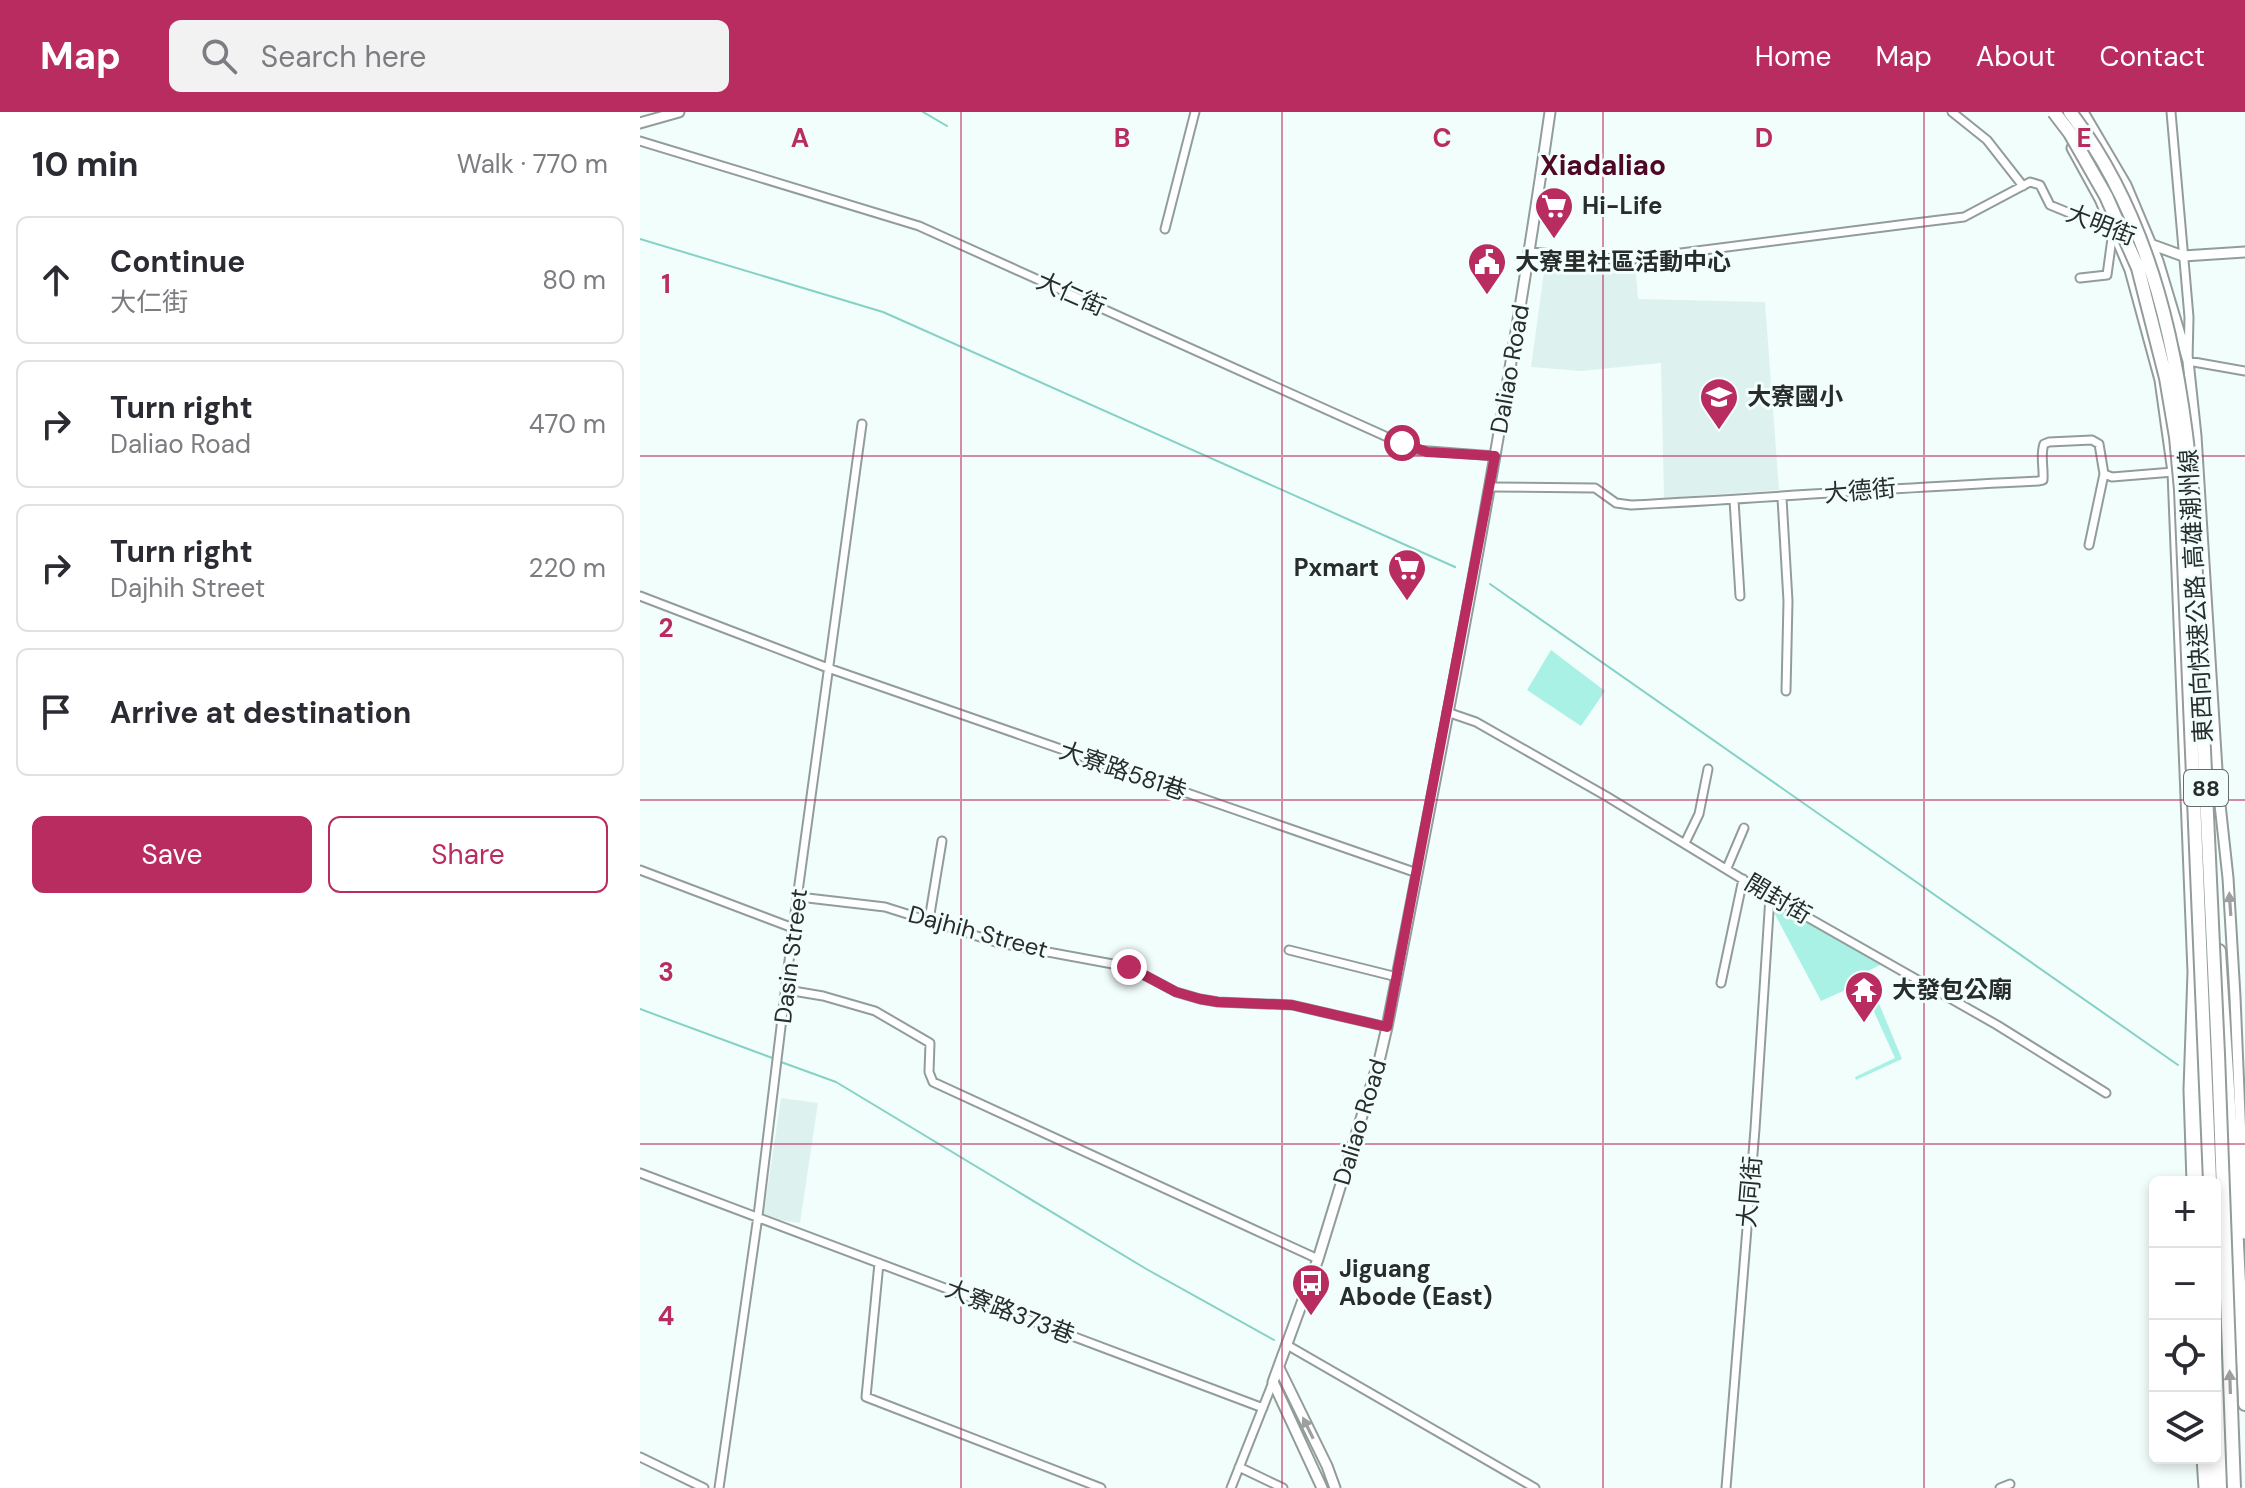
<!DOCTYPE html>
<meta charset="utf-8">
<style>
body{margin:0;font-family:"DM Sans","Noto Sans TC",sans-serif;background:#f2f2f3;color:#2b2b33}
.controls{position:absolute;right:24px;bottom:24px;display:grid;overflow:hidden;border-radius:12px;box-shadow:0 4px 12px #0003}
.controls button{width:72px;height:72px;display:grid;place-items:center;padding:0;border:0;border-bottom:2px solid #e1e1e2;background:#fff;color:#2b2b33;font:40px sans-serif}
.stop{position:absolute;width:24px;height:24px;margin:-18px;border:6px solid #b92c5f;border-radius:50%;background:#fff}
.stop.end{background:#b92c5f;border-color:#fff;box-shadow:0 2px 8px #0008}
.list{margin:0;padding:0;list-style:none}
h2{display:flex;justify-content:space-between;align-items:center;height:104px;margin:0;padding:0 32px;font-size:34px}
h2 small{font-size:26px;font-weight:400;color:#7c7c81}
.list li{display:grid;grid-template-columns:52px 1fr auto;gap:24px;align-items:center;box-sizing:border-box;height:128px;margin:0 16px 16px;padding:0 16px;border:2px solid #e1e1e2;border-radius:12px}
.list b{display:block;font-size:30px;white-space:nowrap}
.list p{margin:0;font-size:26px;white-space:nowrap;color:#7c7c81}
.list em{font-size:26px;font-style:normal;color:#7c7c81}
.actions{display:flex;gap:16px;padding:24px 32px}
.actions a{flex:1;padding:18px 0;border:2px solid #b92c5f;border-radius:12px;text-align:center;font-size:28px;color:#b92c5f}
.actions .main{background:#b92c5f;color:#fff}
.icon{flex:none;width:44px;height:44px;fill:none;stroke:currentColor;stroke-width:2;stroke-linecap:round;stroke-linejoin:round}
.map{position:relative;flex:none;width:1605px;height:1376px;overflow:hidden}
header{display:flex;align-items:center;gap:48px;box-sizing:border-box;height:112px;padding:0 40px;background:#b92c5f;color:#fff}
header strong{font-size:38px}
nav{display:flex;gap:44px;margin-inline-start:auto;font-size:28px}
.search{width:560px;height:72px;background:#f2f2f3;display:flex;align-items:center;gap:20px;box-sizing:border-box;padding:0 28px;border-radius:12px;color:#7c7c81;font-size:30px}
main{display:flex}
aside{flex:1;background:#fff}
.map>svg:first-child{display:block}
.built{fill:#ddf2ef}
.green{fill:#a9f1e5}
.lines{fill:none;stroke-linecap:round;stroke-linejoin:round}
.stream{stroke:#86d1c6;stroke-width:2}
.street-casing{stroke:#929d9b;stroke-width:11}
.secondary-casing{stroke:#929d9b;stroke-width:13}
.highway-casing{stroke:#929d9b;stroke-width:16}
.street{stroke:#fff;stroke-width:7}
.secondary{stroke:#fff;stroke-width:9}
.highway{stroke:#fff;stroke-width:12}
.highway-bridge-casing{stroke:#929d9b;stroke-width:16;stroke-linecap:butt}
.highway-bridge{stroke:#fff;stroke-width:12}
.oneway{fill:#9ea0a0}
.route{stroke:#b92c5f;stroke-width:10}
.grid{fill:none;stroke:#b92c5f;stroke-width:2;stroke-opacity:0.55}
.labels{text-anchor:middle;stroke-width:6;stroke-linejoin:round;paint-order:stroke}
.shield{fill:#f2fefc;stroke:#656c6a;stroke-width:2}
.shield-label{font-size:22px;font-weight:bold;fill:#282d2c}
.poi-label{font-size:24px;font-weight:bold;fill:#282d2c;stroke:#f2fefc;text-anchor:start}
.street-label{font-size:24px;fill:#282d2c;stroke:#f2fefc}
.quarter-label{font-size:28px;font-weight:bold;fill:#4d0923;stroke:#f2fefc}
.grid-label{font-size:26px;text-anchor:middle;font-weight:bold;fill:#b92c5f;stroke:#f2fefc;stroke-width:6;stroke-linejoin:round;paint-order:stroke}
</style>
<header>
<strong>Map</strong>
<div class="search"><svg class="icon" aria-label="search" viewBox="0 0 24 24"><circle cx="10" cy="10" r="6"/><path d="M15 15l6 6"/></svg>Search here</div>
<nav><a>Home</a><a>Map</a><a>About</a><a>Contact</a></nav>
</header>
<main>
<aside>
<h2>10 min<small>Walk · 770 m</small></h2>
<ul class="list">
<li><svg class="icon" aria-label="ahead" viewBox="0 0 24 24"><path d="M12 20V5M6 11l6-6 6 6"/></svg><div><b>Continue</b><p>大仁街</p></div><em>80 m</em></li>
<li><svg class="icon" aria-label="right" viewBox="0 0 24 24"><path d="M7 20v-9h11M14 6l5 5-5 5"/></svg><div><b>Turn right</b><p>Daliao Road</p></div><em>470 m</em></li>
<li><svg class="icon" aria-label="right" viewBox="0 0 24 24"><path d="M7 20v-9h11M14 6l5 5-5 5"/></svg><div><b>Turn right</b><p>Dajhih Street</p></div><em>220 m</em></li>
<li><svg class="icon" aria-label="arrive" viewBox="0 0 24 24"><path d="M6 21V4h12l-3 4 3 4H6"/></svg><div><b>Arrive at destination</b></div></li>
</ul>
<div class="actions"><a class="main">Save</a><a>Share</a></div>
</aside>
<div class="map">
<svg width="1605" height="1376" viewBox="0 0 1605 1376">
<rect width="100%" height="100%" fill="#f2fefc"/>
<path class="built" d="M906 145 995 151 998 187 1125 190 1139 378 1024 386 1021 251 941 259 891 255Z
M141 986 178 991 160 1111 123 1106Z"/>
<path class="green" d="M911 538 965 579 941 614 887 578Z
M1129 791 1246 850 1226 860 1262 947 1216 968 1215 965 1255 946 1221 871 1181 889Z"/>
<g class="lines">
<path class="stream" d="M283 0 307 14
M0 127 243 200 815 455
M850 472 1538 953
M0 897 135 947
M141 950 196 970 508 1158 634 1228"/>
<defs>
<path id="street" d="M1312 0 1347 28 1383 74
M1531 0 1549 205 1548 249 1605 259
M0 29 279 114 776 338 855 344
M525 117 555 0
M890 140 986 148 1267 112 1324 105 1390 70 1400 73 1410 93 1473 119 1467 163 1440 166
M850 375 955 376 976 391 991 393C1127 386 1262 375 1398 369L1403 368C1404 356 1400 343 1404 332L1409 330 1452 328 1459 332 1464 362 1472 365 1533 360
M1142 386 1148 489 1146 579
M1094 388 1100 484
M1449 433 1464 362
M0 484 188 556 777 761
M807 600 836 610 966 684 1130 784 1357 913 1466 981
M1045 731 1059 702 1068 657
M1087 756 1104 716
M0 758 153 816
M159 785 245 795 359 831 489 855 536 880 560 887 578 890 652 893 747 915
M289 808 302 729
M649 838 757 865
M1081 871 1103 767
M147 878 183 884 235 899 290 931 289 960 293 970 678 1147
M0 1061 623 1296
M239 1151 226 1285 461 1376
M647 1233 895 1376
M0 1345 64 1376
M599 1355 643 1376
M79 1376 118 1104 153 816 222 312
M591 1376 633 1270
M1086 1376 1115 1017 1130 784
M1360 1376 1370 1372"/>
<path id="secondary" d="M1443 0 1486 73 1518 149 1548 249 1556 324 1578 674 1588 766 1595 885 1605 1122
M0 11 39 0
M1432 36 1460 87 1490 158 1520 268 1533 360 1553 860 1549 978 1552 1070
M1480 121 1543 144 1605 140
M639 1256 687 1354 695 1376
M1562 1346 1564 1376
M682 1376 633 1270 678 1147 740 945 747 915C807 611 866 307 910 0"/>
<path id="highway" d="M1579 839 1594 1071 1605 1292
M1558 914 1559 1070
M1575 1206 1582 1376
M1569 1346 1570 1376"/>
</defs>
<use href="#street" class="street-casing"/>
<use href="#secondary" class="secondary-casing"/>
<use href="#highway" class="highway-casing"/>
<use href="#street" class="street"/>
<use href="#secondary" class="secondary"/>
<use href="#highway" class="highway"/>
<defs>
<path id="highway-bridge" d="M1414 0 1430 21 1466 84 1498 156 1526 266 1536 325 1541 378 1570 1070
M1430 0C1513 108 1540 245 1552 377L1578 942 1594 1376"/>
</defs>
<use href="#highway-bridge" class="highway-bridge-casing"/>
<use href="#highway-bridge" class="highway-bridge"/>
</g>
<defs><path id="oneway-solid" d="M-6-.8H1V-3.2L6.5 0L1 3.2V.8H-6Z" transform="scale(2)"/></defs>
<g class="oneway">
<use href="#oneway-solid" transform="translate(1590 792) rotate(-94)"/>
<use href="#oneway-solid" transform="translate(1590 1270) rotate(-92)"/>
<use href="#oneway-solid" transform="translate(668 1316) rotate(-116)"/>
</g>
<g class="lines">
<path class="route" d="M489 855 536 880 560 887 578 890 652 893 747 915 855 344 787 340 762 331"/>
</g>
<path class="grid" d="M321 0V1376M642 0V1376M963 0V1376M1284 0V1376M0 344H1605M0 688H1605M0 1032H1605"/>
<defs>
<symbol id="supermarket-pin" viewBox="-11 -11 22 30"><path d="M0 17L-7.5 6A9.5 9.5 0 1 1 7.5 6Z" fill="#b92c5f" stroke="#f2fefc"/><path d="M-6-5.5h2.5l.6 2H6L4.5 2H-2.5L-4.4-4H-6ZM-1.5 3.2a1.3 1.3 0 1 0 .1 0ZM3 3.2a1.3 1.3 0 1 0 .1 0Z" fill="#fff"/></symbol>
<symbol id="civic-pin" viewBox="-11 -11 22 30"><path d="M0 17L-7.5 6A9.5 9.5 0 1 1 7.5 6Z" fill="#b92c5f" stroke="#f2fefc"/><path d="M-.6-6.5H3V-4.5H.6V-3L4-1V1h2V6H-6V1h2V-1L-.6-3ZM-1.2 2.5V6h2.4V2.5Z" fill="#fff"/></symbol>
<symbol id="school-pin" viewBox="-11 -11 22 30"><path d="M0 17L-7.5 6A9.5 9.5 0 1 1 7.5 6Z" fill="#b92c5f" stroke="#f2fefc"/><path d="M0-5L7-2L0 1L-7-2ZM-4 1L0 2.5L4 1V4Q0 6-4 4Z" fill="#fff"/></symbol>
<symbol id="temple-pin" viewBox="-11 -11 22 30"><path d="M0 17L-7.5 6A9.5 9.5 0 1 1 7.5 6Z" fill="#b92c5f" stroke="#f2fefc"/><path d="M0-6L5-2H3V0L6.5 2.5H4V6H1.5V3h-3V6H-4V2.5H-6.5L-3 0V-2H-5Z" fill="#fff"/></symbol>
<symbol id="bus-pin" viewBox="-11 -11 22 30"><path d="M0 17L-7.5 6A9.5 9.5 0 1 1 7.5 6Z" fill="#b92c5f" stroke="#f2fefc"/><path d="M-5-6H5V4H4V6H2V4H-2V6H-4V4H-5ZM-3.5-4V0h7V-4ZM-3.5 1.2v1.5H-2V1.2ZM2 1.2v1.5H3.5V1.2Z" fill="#fff"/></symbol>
</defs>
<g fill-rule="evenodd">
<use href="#supermarket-pin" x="892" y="72" width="44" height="60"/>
<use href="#civic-pin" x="825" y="128" width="44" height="60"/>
<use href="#school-pin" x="1057" y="263" width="44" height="60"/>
<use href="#supermarket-pin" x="745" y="434" width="44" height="60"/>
<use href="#temple-pin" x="1202" y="856" width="44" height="60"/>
<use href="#bus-pin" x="649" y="1149" width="44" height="60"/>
</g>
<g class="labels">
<rect class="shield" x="1544" y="658" width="44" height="36" rx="6"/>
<g class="shield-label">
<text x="1566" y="684">88</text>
</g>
<g class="poi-label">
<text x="942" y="102">Hi-Life</text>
<text x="875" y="158">大寮里社區活動中心</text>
<text x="1107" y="293">大寮國小</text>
<text x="739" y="464" text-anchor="end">Pxmart</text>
<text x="1252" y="886">大發包公廟</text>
<text x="699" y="1165">Jiguang<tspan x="699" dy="28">Abode (East)</tspan></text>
</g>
<g class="street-label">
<text transform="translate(1461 113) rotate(21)" y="8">大明街</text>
<text transform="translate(431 182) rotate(24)" y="8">大仁街</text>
<text transform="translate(870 257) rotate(-80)" y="8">Daliao Road</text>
<text transform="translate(1220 379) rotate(-5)" y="8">大德街</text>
<text transform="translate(1556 484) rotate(-93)" y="8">東西向快速公路 高雄潮州線</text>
<text transform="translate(483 659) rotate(19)" y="8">大寮路581巷</text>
<text transform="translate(1138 787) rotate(31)" y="8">開封街</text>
<text transform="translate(338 820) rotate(15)" y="8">Dajhih Street</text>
<text transform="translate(151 844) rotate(-83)" y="8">Dasin Street</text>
<text transform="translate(720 1010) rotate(-73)" y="8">Daliao Road</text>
<text transform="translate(1110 1080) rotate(-85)" y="8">大同街</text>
<text transform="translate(370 1200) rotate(21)" y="8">大寮路373巷</text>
</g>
<g class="quarter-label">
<text x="963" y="63">Xiadaliao</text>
</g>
</g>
<g class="grid-label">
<text x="160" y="35">A</text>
<text x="482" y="35">B</text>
<text x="802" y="35">C</text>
<text x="1124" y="35">D</text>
<text x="1444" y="35">E</text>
<text x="26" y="181">1</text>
<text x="26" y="525">2</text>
<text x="26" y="869">3</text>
<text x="26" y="1213">4</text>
</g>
</svg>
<div class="controls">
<button>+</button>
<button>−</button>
<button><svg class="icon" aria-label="locate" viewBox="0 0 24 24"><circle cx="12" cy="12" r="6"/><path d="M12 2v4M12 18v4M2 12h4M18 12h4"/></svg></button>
<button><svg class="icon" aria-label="layers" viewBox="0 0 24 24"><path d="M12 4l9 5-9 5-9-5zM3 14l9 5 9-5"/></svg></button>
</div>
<div class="stop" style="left:762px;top:331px"></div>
<div class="stop end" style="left:489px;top:855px"></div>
</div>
</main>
